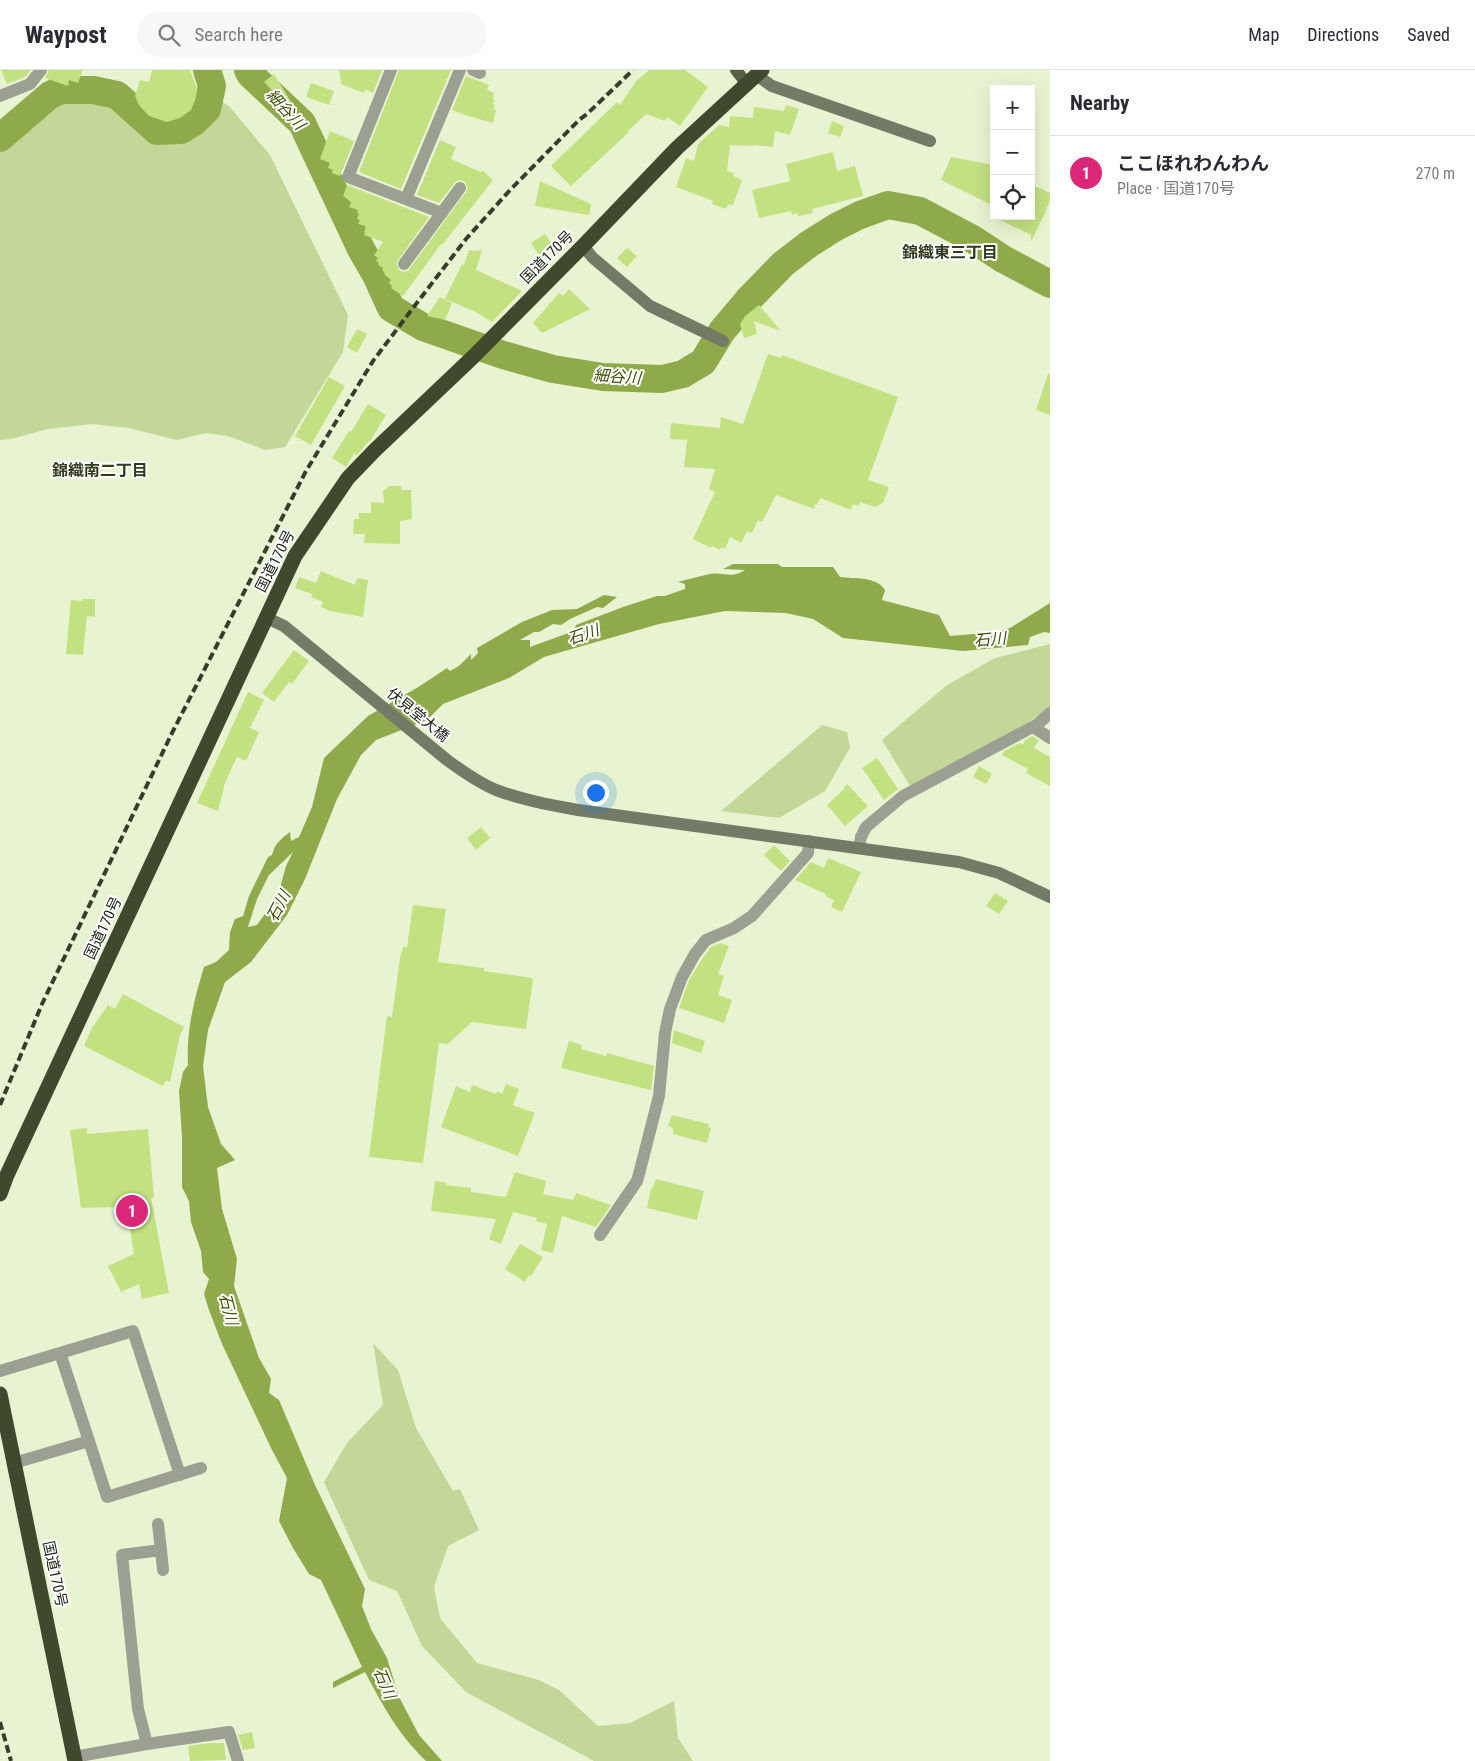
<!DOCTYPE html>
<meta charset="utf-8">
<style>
body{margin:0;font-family:"Roboto Condensed","Noto Sans JP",sans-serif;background:#f7f7f7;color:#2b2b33}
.controls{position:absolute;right:15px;top:15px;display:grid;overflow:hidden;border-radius:0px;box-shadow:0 5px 20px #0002}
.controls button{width:45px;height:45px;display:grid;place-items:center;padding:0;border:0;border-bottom:1px solid #e1e1e2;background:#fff;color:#2b2b33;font:25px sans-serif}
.you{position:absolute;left:595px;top:722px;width:18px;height:18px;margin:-12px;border:4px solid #fff;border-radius:50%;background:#1a73e8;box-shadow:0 0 0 8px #1a73e833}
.badge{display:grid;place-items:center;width:32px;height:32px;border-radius:50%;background:#db2777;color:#fff;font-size:16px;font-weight:700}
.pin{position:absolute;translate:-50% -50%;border:2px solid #fff;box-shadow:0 1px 5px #0006}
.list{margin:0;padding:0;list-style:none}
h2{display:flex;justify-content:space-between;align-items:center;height:65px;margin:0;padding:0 20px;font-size:21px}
h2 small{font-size:16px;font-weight:400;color:#7c7c81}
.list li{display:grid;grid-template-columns:32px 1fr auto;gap:15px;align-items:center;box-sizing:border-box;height:75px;padding:0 20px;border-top:1px solid #e1e1e2}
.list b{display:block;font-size:19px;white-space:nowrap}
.list p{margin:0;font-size:16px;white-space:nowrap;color:#7c7c81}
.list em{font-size:16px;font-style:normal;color:#7c7c81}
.icon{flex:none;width:28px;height:28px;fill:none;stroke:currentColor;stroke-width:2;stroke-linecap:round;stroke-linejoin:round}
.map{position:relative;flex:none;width:1050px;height:1691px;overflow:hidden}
header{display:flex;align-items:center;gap:30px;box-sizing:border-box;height:70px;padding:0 25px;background:#fff;border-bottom:1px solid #e1e1e2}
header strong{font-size:24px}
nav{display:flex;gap:28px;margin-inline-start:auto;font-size:18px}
.search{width:350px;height:45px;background:#f7f7f7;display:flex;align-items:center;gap:12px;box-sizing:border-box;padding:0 18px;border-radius:28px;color:#7c7c81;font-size:19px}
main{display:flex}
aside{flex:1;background:#fff}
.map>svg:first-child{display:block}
.green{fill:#c3d898}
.water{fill:#8faa4b;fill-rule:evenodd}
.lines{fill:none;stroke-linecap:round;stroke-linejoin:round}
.river{stroke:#8faa4b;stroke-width:28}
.building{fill:#c3e181}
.street{stroke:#9ba092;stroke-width:12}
.secondary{stroke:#737a66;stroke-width:12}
.primary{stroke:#576047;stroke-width:12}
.highway{stroke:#40492d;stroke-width:15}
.rail{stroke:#373c2d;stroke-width:4;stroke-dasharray:8 4;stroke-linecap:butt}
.labels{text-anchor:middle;stroke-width:4;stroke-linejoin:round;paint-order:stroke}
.street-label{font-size:15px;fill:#202418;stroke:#fff}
.water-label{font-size:16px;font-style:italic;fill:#3e4f06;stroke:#fff}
.neighbourhood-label{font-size:16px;font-weight:bold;fill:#323a1e;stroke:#fff}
</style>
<header>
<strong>Waypost</strong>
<div class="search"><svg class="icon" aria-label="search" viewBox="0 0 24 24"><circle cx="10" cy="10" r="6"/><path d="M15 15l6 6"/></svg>Search here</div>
<nav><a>Map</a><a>Directions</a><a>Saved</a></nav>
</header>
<main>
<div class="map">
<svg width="1050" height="1691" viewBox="0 0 1050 1691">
<rect width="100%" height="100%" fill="#e8f4d1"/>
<path class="green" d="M84 27 108 29 122 38 154 64 185 63 210 41 216 28 229 36 270 85 348 245 343 282 285 377 265 380 228 366 206 363 177 370 128 358 93 354 48 359 11 369 0 370V74L54 29Z
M1050 574V638L1029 652 910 716 882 670 947 615 995 588Z
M822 655 847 662 850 678 825 721 779 748 721 741Z
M373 1273 398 1300 416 1358 453 1421 460 1419 479 1460 448 1476 434 1517 440 1548 477 1593 539 1610 559 1620 598 1656 630 1653 674 1631 678 1668 693 1691H594L466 1622 422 1576 397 1521 369 1510 324 1412 347 1373 383 1335Z"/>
<path class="water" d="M733 494H778L782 497H833L840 507C855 509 876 506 885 520L882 530 939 545 950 566 997 562 1010 558 1050 533V563L1044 562 1030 567 1028 575 963 581 843 568 813 549 786 543 725 541 659 554 544 587 509 608 443 634 427 650 376 670 361 685 337 729 305 809 287 845 251 892 225 912 208 960 203 996 208 1037 221 1074 235 1090 217 1098 222 1139 237 1189 234 1216 259 1288 271 1309 269 1323 279 1330 315 1415 365 1519 362 1536 371 1559 387 1588 399 1627 419 1665 442 1691H426C398 1664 383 1636 365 1602L333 1618V1612L362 1597 321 1510 309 1504 293 1478 279 1451 287 1408 272 1380 222 1274 209 1240 204 1224 209 1209 203 1202 201 1181 191 1152 189 1131 182 1117V1067L179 1021 183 1002 188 995C186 962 194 929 204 897L216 892 229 880 230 862 235 849 243 846 249 826 268 787 272 785C275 773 281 769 290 762L291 771 299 767 312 737 324 688 368 646 420 616 447 598 450 601 459 596 471 584V590L478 583 477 578 522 552 552 540 577 539 604 525 617 527 603 538 597 537 570 549 561 555 553 554 539 562H534L520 570H530V577L574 561 576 555 623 537 657 526H665L685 519V514L678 512C689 509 700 506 710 504 724 502 731 509 745 500L723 499ZM293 782 286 796 278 825 257 855 248 857 257 829 269 805Z"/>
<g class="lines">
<path class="river" d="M248 0 250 4 302 53 361 179 376 205 391 238 423 257 503 285 553 299 603 307 662 309 683 304 703 292 722 261 749 229 783 194 809 174 836 157 860 145 888 135 920 141 971 168 1003 189 1050 214
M0 68 50 25 61 20H93L117 25 157 61 181 60 194 52 207 39 212 16 207 0"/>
</g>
<path class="building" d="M1 0H31L25 7 7 14Z
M49 0H83L78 13 69 10 68 16 45 8Z
M152 0H190L197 19 196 27 191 40 180 48 167 52 149 46 139 35 135 26 140 10 149 12Z
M339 0H382L373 23 365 19 364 23 341 14Z
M399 0H451L401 119 359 102Z
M649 0H685L708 17 680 56 667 47 665 51 646 44 628 61 629 62 571 116 551 96 617 32 620 35 636 11Z
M274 4 293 35 289 38 264 12Z
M466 6 489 15 487 20 494 23 493 30H495L493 34 495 35 494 39 496 40 493 53 465 45 452 40Z
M311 13 334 21 329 35 306 27Z
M786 35 799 39 790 65 775 61 773 77 754 75 753 76 730 75 727 101 734 103 733 106 742 110 733 135 728 134 726 139 712 134 713 131 676 117 686 88 694 91 698 74 719 55 729 57 730 46 753 48 754 37 784 41Z
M832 51 844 56 840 67 828 63Z
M330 61 354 71 340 106 332 103 333 100 328 98 330 93 320 89Z
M440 70 456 77 451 89 481 102 482 100 493 110 442 175 441 174 403 226 391 218 392 216 389 213 391 210 384 204 385 203 382 200 383 198 378 195 379 193 376 191 378 188 374 185 383 172 364 165 365 163 364 162 366 156 358 154 360 150 357 149 359 144 357 143 358 140 349 137 351 132 343 126 347 115 429 147 396 193 399 200 403 202 408 201 468 119 465 112 461 110 456 111 439 133 417 125Z
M833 82 837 101 855 96 863 126 812 139 813 143 798 146V143L792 145 791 141 759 148 752 120 790 111 786 94Z
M951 87 988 94 994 96V136L941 110Z
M540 111 591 134 589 145 535 136Z
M1031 114 1050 123V130L1045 143 1031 172V165L992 146H1031Z
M545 164 553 176 539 185 531 173Z
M627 178 637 186 627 197 617 188Z
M469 180 473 181 482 180 476 200 522 221 492 252 476 242 445 229 462 194 464 195Z
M569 219 590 239 542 263 533 253 559 223 563 226Z
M440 227 452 233 445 250 427 246Z
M759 235 781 261 754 251 757 264 744 268 740 254 745 247H744Z
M357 259 367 264 357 283 347 277Z
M768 284 781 288 782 285 898 327 868 410 889 417 883 433 875 437 860 432 859 436 853 434 851 440 820 428 817 435 815 434 814 439 776 425 762 452 758 450 752 463 747 461 741 473 730 467 725 479 721 477 720 480 712 476 711 478 693 469 715 422 709 419 715 399 684 397 687 370 670 369 671 353 720 358 721 347 743 354Z
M1048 304H1050V345L1036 340Z
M329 307 345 316 311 375 295 366Z
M368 334 386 345 370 371H369L357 385 354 384 346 397 332 388 349 361 351 362Z
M390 416H401V420H411L412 449 400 451V474L364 473 365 464H353L354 449H359V443H371V432L384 433 383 421Z
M321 501 355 515 357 508 368 510 363 547 330 541 321 537 323 532 311 527 312 524 295 518 299 507 316 513Z
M82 529H95V547L87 546 83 585 66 584 71 530 82 531Z
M294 580 309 591 292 614 289 612 274 632 262 623Z
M248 622 264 630 250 658 259 662 246 691 237 687 225 713 218 741 197 733Z
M1032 666 1039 670 1034 678 1050 687V716L1026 703 1028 699 1002 685 1004 681 1020 673 1023 674 1025 670Z
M877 688 898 719 884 730 862 698Z
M979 696 992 704 986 714 973 707Z
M847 714 868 736 845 756 827 735 841 722Z
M481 757 490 768 476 780 467 768Z
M774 775 790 791 781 801 764 785Z
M828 788 861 802 842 842 831 837 834 830 825 826 826 824 795 810 811 792 824 798Z
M995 823 1008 831 999 844 986 836Z
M413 835 446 839 438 892 484 898V901L533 908 526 959 472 952 448 974 439 973 423 1093 369 1087 387 946 392 947 400 888 403 877H407Z
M721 873 729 876 718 904 724 906 718 925 732 930 724 953 679 938 689 910 702 889 711 877Z
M123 924 184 957 180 965 170 1012 166 1010 163 1016 84 976 92 958 108 935 115 939Z
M674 960 705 971 701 983 672 973Z
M569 971 582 975 581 979 606 986 607 983 654 996 651 1020 561 998Z
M506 1014 519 1019 513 1035 535 1043 518 1086 441 1057 456 1016 470 1022 472 1015 496 1024 497 1021 502 1024Z
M672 1045 709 1054 708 1057 711 1058 707 1073 673 1064V1058L668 1056Z
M87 1058V1064L148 1059 154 1128H151L169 1223 142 1229 139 1214 121 1222 108 1196 134 1184 130 1159 123 1158 120 1137 81 1138 70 1060Z
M515 1102 546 1111 543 1124 573 1130 576 1123 611 1135 596 1157 562 1146 553 1183 541 1180 547 1154 536 1151 537 1148 513 1142 501 1174 489 1169 496 1149 431 1141 435 1111 447 1113 446 1115 471 1118V1122L506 1127Z
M656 1109 704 1121 697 1150 647 1138 651 1118 652 1119Z
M520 1174 543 1187 531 1206 529 1205 525 1212 505 1199Z
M252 1662 255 1678 243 1680 238 1665Z
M210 1673H224L226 1690 190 1691 188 1676Z"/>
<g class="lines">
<path class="street" d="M391 0 348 107 442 143
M473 0 480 3
M0 26 30 14 41 0
M406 129 460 0
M404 194 460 118
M1033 657 1050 668
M859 778 861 767 866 757 903 726 1038 654 1050 643
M600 1165 637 1111 639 1104 659 1026 665 963 670 939 682 907 695 884 706 870 734 858 752 846 808 783 809 771
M0 1301 60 1283
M89 1371 60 1283 133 1261 180 1405
M14 1393 89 1371 107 1427 201 1398
M161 1480 163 1500
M147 1674 138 1639 122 1485 161 1480 158 1454
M74 1687 147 1674 229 1662 238 1691"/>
<path class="secondary" d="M756 5 772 16 930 71
M583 176 593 188 650 236 723 271
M267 548 284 556 447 690C462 701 479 713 496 720 523 730 551 735 578 740L959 792 999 803 1050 827"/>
<path class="primary" d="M736 0 747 14"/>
<path class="highway" d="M0 1124 7 1105 295 486 348 408 375 380 473 287 583 176 677 78 762 0
M0 1324 75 1691"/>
<path class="rail" d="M0 1035 42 934 172 663 306 401 373 291 416 234 466 169 511 119 579 50 587 44 633 0
M0 1652 11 1691"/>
</g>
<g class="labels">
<g class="street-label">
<text transform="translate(547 187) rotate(-45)" y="5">国道170号</text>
<text transform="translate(275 491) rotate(-63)" y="5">国道170号</text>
<text transform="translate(418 645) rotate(39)" y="5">伏見堂大橋</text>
<text transform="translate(103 858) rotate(-65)" y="5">国道170号</text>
<text transform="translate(55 1504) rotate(78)" y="5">国道170号</text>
</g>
<g class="water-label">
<text transform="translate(286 39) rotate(48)" y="6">細谷川</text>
<text transform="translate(617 306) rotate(4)" y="6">細谷川</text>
<text transform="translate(583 564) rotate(-19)" y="6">石川</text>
<text transform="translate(990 569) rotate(-5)" y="6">石川</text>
<text transform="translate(278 836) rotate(-62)" y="6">石川</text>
<text transform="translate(229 1239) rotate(76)" y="6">石川</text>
<text transform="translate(385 1613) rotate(67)" y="6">石川</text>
</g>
<g class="neighbourhood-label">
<text x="950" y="188">錦織東三丁目</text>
<text x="100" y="406">錦織南二丁目</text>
</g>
</g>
</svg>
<div class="controls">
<button>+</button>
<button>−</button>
<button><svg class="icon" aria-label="locate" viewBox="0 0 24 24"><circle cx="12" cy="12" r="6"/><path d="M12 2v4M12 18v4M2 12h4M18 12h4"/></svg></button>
</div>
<div class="you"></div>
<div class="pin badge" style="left:132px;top:1141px">1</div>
</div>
<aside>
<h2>Nearby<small></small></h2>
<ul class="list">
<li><span class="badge">1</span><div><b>ここほれわんわん</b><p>Place · 国道170号</p></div><em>270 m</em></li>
</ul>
</aside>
</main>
